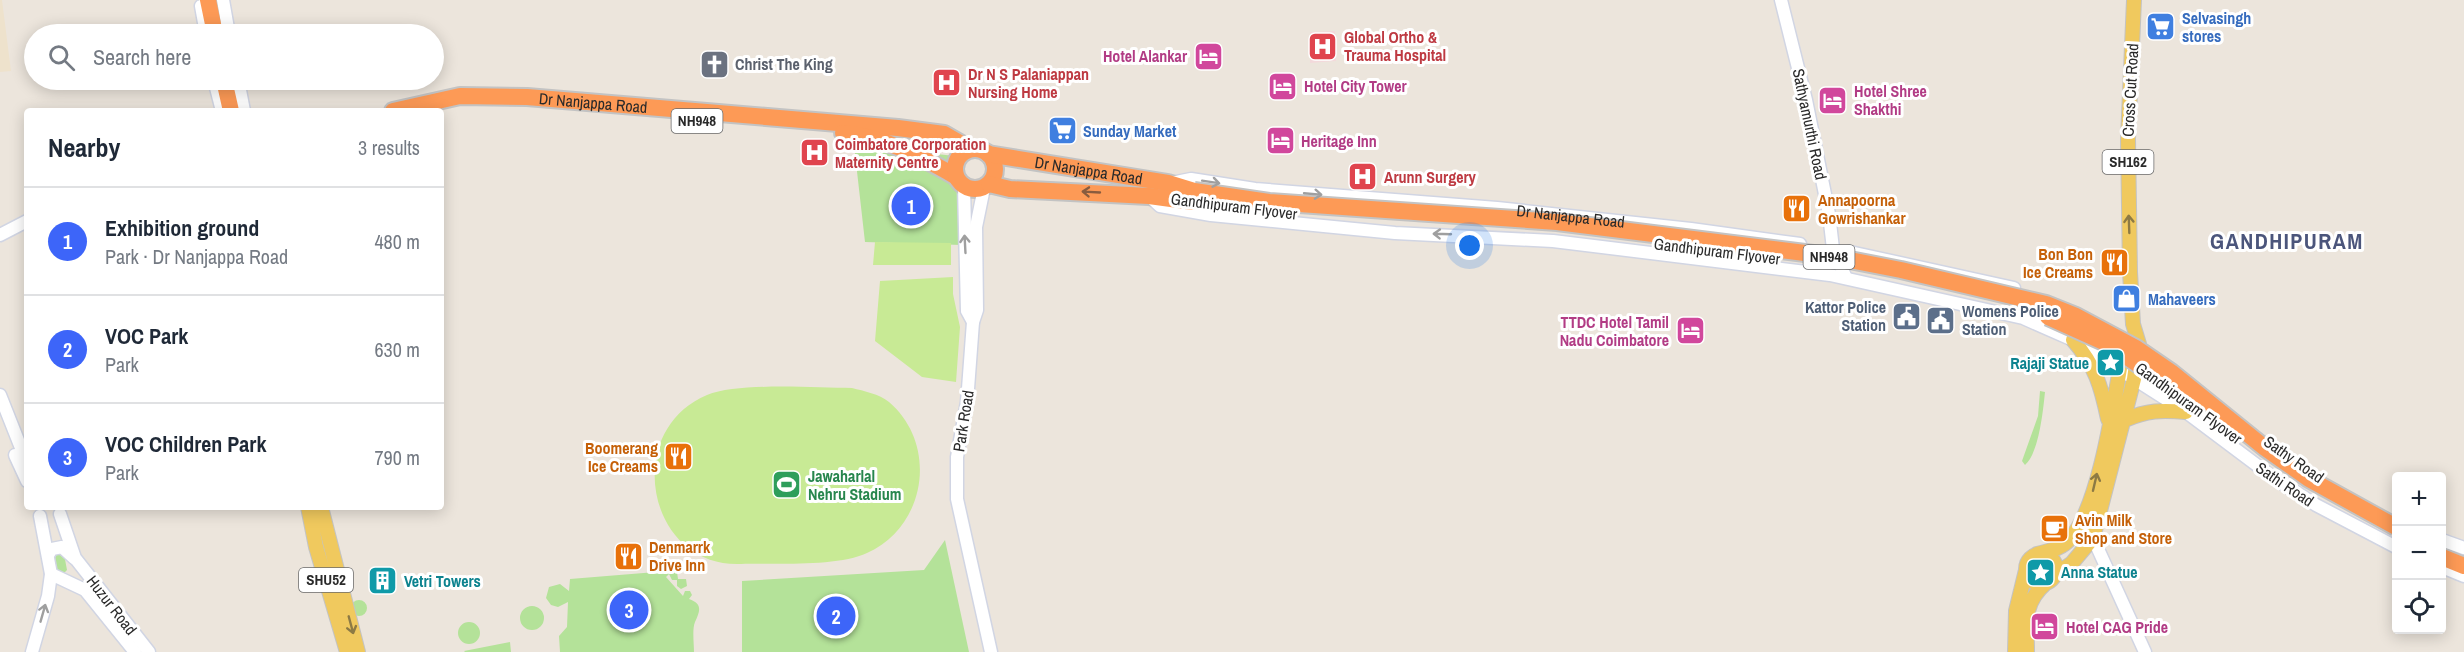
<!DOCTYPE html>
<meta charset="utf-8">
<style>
body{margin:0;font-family:"Archivo Narrow",sans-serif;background:#f6f6f7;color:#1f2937}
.controls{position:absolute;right:18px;bottom:18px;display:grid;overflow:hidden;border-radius:6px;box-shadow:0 3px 15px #0003}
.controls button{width:54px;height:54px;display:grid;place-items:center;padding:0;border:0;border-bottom:2px solid #e0e1e3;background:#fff;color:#1f2937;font:30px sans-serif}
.you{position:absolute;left:1470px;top:246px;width:21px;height:21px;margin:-15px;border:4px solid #fff;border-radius:50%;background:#1a73e8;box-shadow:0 0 0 9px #1a73e833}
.badge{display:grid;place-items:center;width:39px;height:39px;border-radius:50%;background:#3d65f9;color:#fff;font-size:20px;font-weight:700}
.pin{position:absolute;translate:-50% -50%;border:3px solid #fff;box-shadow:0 2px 6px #0006}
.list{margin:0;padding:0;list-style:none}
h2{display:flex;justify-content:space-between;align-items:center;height:78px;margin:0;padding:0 24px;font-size:26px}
h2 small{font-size:20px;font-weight:400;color:#747a83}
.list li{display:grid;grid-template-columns:39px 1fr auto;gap:18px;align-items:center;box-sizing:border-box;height:108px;padding:0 24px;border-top:2px solid #e0e1e3}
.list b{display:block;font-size:22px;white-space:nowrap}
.list p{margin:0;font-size:20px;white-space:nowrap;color:#747a83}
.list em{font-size:20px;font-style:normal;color:#747a83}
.icon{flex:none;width:33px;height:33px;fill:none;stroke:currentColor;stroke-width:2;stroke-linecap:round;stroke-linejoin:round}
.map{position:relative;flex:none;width:2464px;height:652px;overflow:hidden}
.search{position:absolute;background:#fff;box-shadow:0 3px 15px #0003;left:24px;top:24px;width:420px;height:66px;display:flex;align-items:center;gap:15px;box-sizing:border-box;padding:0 21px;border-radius:33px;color:#747a83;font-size:22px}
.panel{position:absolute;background:#fff;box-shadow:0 3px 15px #0003;left:24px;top:108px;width:420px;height:402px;border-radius:6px}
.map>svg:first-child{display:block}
.education{fill:#eee2cc}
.medical{fill:#f3d9db}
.green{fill:#b4e299}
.pitch{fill:#c8ea95}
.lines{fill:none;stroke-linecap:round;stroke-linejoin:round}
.secondary-casing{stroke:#d1d5e3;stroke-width:15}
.primary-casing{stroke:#c3c3c3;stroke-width:16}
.highway-casing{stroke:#c3c3c3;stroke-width:20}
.secondary{stroke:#fff;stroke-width:12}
.primary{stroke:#f0c95e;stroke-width:14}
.highway{stroke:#fd9a56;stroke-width:16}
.highway-bridge-casing{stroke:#c3c3c3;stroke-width:20;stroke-linecap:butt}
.highway-bridge{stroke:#fd9a56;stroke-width:16}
.oneway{stroke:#9f9f9f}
.oneway2{stroke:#895c3e}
.oneway3{stroke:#8d7a44}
.labels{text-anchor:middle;stroke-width:6;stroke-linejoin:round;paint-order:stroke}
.shield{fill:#fff;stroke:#6a6a6a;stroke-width:1.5}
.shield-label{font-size:15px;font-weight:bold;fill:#2a2a2a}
.shop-label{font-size:16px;font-weight:bold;fill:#366cbe;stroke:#fff;text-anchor:start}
.health-label{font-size:16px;font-weight:bold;fill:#be3a42;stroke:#fff;text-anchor:start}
.hotel-label{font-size:16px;font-weight:bold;fill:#b23c85;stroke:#fff;text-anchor:start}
.worship-label{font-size:16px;font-weight:bold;fill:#5b616d;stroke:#fff;text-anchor:start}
.street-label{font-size:16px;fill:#2a2a2a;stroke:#fff}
.food-label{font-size:16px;font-weight:bold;fill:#c56008;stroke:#fff;text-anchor:start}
.service-label{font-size:16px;font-weight:bold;fill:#4e5e75;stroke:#fff;text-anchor:end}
.culture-label{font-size:16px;font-weight:bold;fill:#0d838f;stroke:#fff;text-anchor:start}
.leisure-label{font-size:16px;font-weight:bold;fill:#27864d;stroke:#fff;text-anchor:start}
.district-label{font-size:22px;font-weight:bold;letter-spacing:1.5px;fill:#4b557b;stroke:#fff}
</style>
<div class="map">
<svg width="2464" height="652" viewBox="0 0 2464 652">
<rect width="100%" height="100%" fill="#ece5dc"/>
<path class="education" d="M0 0H2L11 71 0 72Z"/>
<path class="medical" d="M1335 31 1336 61 1310 63V32Z"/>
<path class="green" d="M854 145 955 156 960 171 962 245 865 242Z
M2040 391 2045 392C2043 411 2039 453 2025 465L2022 461 2038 416Z
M945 540 969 652H742V581L924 570Z
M54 552 64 554 67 570 64 573 56 572Z
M662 563 668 565 670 572H677L678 579H686L687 586 681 589 677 586V580H672L669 574 666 577 683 596 685 591H690L692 595 689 599C703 604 700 611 695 622 692 629 694 644 694 652H560L559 636 567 627 568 602 558 607 551 605 546 598 549 587 560 584 569 591 570 579 656 572 657 567Z
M351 608a8 8 0 1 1 16 0a8 8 0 1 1-16 0Z
M520 618a12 12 0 1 1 24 0a12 12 0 1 1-24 0Z
M458 633a11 11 0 1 1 22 0a11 11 0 1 1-22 0Z
M510 642 511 652H465L464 651Z"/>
<path class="pitch" d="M875 242 951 243V265H873Z
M953 277V294L960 327 956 382 922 377 875 341 880 281Z
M852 388C864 391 879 394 889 402 939 445 926 527 867 553 838 567 775 563 741 564 647 568 621 431 707 395 739 382 815 388 852 388Z"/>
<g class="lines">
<defs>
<g id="secondary">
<path d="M223 0 229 34"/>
<path d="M1781 0 1806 100 1829 214 1833 249 1846 278"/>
<path d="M201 6 206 34"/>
<path d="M214 80 222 111"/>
<path d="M238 80 244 111"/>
<path id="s1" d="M1171 183 1191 179 1255 189 1497 208 1691 229 1800 244"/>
<path d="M964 187 967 311 973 322"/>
<path d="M984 188 976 227 977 310 973 322 967 402 957 457V499L991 652"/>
<path d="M1149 196 1160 206 1211 215 1395 233 1553 241 1830 275 2023 318 2073 340 2186 412 2274 478 2316 505 2396 547"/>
<path d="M0 235 27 221"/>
<path d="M1850 252 2014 288"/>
<path d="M0 395 27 463"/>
<path d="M15 455 27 481"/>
<path d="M60 514 75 558 149 652"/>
<path d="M2093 538 2145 652"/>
<path d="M2442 540 2464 548"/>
<path d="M48 555 52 549 62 547 74 558"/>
<path d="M2442 567 2464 576"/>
<path d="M51 574 85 590 135 652"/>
<path d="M32 652 48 596 51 574 40 516"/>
</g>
<path id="primary" d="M2073 340C2096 367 2101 386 2108 419
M2125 420C2147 410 2162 410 2186 412
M308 507 316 547 347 652
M321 507 358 652
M2037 554C2048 551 2062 549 2070 539 2101 504 2115 394 2124 345
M2026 569a15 15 0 1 1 30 0a15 15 0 1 1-30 0Z
M2055 575 2072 563 2093 538 2134 379 2139 344 2133 324 2130 272 2128 139 2134 0
M2015 652 2016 611 2027 566
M2027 652C2027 623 2022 604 2046 583"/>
<g id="highway">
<path d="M208 0 215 34"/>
<path d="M224 80 231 111"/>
<path id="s2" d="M393 111 460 96 527 97 898 128 944 134 970 149"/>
<path d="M843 133C885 137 920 156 955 176"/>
<circle cx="975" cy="169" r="20"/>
<path id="s3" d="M988 154 1168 183 1194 191"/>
<path d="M989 184 1010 189 1149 196 1193 202"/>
<path d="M2442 557 2464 566"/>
</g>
</defs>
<use href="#secondary" class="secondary-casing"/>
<use href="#primary" class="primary-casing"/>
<use href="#highway" class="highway-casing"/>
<use href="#secondary" class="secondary"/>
<use href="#primary" class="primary"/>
<use href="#highway" class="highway"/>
<defs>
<path id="highway-bridge" d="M1194 191 1269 202 1557 222 1829 256 1901 270 2046 304 2076 316 2136 348 2171 372 2265 448 2309 479 2396 527
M2048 317 2108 344 2179 392"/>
</defs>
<use href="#highway-bridge" class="highway-bridge-casing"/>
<use href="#highway-bridge" class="highway-bridge"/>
</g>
<defs><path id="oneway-shaft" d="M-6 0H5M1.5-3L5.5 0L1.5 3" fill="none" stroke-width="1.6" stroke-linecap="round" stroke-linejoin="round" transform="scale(1.5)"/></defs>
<g class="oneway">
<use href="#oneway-shaft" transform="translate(1211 182) rotate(9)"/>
<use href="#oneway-shaft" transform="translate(1313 194) rotate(5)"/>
<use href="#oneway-shaft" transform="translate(1442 234) rotate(-178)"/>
<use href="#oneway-shaft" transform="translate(965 244) rotate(-93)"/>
<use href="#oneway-shaft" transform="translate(43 613) rotate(-74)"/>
</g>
<use class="oneway2" href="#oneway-shaft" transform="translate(1091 192) rotate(-177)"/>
<g class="oneway3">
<use href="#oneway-shaft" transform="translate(2129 224) rotate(-92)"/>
<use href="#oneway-shaft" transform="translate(2095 482) rotate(-77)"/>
<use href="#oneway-shaft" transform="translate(351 625) rotate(75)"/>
</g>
<defs>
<symbol id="supermarket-square" viewBox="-11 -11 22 22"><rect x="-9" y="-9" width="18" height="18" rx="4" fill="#3f7fe0" stroke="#fff"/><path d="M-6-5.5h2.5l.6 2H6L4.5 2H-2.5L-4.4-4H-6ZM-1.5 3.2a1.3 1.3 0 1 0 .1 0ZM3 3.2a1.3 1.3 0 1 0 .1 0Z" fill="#fff"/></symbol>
<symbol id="hospital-square" viewBox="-11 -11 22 22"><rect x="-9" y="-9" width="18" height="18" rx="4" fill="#e0444e" stroke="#fff"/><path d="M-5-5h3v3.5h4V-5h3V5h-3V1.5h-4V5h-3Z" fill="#fff"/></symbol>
<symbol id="hotel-square" viewBox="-11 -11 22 22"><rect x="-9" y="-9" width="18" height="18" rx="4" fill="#d1479c" stroke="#fff"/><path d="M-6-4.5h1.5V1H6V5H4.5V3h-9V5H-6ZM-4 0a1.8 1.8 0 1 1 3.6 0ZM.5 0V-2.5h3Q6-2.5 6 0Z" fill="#fff"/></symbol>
<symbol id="church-square" viewBox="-11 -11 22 22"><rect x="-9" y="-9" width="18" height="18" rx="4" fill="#6b7280" stroke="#fff"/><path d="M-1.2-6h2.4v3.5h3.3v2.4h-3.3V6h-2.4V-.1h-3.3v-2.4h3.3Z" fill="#fff"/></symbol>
<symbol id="restaurant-square" viewBox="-11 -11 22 22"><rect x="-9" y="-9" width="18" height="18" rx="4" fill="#e8710a" stroke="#fff"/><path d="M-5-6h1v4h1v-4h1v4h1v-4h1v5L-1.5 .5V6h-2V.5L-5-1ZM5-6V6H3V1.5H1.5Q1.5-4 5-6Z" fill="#fff"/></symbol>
<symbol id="shop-square" viewBox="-11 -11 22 22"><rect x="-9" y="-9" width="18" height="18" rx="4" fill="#3f7fe0" stroke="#fff"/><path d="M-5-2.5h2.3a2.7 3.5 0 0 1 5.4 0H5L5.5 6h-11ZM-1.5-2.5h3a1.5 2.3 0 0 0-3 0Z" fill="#fff"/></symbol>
<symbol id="civic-square" viewBox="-11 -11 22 22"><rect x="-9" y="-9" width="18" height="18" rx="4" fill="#5c6f8a" stroke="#fff"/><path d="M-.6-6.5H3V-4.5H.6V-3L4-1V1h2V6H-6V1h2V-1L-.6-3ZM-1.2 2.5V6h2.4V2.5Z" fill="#fff"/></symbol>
<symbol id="sight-square" viewBox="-11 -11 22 22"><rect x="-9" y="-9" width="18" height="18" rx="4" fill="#0f9aa8" stroke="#fff"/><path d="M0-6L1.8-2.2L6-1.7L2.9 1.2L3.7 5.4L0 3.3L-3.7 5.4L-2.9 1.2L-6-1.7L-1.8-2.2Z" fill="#fff"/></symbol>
<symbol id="stadium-square" viewBox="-11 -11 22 22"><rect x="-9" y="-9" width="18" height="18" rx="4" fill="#2e9e5b" stroke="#fff"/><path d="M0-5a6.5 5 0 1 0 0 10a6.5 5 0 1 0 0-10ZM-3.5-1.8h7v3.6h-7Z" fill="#fff"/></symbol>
<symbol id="cafe-square" viewBox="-11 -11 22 22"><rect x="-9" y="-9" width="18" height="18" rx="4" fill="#e8710a" stroke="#fff"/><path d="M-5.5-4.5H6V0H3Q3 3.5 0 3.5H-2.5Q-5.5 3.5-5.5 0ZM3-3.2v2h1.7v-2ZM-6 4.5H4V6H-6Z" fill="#fff"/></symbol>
<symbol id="building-square" viewBox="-11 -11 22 22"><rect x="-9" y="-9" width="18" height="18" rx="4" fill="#0f9aa8" stroke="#fff"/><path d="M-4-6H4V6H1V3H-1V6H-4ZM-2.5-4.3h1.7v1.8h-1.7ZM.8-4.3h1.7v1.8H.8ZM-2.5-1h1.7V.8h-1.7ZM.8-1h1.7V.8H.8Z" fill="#fff"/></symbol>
</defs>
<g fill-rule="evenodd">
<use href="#supermarket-square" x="2144" y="10" width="33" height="33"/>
<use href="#hospital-square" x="1306" y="30" width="33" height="33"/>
<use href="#hotel-square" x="1192" y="40" width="33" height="33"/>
<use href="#church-square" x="698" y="48" width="33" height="33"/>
<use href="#hospital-square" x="930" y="66" width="33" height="33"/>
<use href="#hotel-square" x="1266" y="70" width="33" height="33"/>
<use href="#hotel-square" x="1816" y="84" width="33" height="33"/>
<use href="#supermarket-square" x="1046" y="114" width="33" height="33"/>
<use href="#hotel-square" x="1264" y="124" width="33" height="33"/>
<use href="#hospital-square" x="798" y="136" width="33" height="33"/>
<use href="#hospital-square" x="1346" y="160" width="33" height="33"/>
<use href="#restaurant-square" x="1780" y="192" width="33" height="33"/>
<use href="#restaurant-square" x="2098" y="246" width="33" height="33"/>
<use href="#shop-square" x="2110" y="282" width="33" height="33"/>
<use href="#civic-square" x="1890" y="300" width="33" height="33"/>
<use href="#civic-square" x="1924" y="304" width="33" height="33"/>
<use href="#hotel-square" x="1674" y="314" width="33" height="33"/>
<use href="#sight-square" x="2094" y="346" width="33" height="33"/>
<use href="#restaurant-square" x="662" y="440" width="33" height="33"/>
<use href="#stadium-square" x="770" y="468" width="33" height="33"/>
<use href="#cafe-square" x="2038" y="512" width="33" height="33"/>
<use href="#restaurant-square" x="612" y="540" width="33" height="33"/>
<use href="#sight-square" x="2024" y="556" width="33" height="33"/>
<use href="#building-square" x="366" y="564" width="33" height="33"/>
<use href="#hotel-square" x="2028" y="610" width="33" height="33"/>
</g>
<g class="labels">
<g class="shield">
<rect x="671.5" y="109" width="51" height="24" rx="4.5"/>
<rect x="2102.5" y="150" width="51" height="24" rx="4.5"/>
<rect x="1803.5" y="245" width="51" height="24" rx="4.5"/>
<rect x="299" y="568" width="54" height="24" rx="4.5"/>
</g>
<g class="shield-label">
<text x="697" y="126">NH948</text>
<text x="2128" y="167">SH162</text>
<text x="1829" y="262">NH948</text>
<text x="326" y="585">SHU52</text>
</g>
<g class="shop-label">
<text x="2182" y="24">Selvasingh<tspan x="2182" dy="18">stores</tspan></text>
<text x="1083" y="137">Sunday Market</text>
<text x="2148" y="305">Mahaveers</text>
</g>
<g class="health-label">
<text x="1344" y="43">Global Ortho &amp;<tspan x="1344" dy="18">Trauma Hospital</tspan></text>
<text x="968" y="80">Dr N S Palaniappan<tspan x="968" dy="18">Nursing Home</tspan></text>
<text x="835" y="150">Coimbatore Corporation<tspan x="835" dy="18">Maternity Centre</tspan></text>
<text x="1384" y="183">Arunn Surgery</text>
</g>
<g class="hotel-label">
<text x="1187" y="62" text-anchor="end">Hotel Alankar</text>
<text x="1304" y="92">Hotel City Tower</text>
<text x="1854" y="97">Hotel Shree<tspan x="1854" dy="18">Shakthi</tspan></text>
<text x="1301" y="147">Heritage Inn</text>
<text x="1669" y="328" text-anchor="end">TTDC Hotel Tamil<tspan x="1669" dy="18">Nadu Coimbatore</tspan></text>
<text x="2066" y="633">Hotel CAG Pride</text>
</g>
<g class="worship-label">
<text x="735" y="70">Christ The King</text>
</g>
<g class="street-label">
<text transform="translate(2130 90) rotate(-87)" y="6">Cross Cut Road</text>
<text dy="6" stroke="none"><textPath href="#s2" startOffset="202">Dr Nanjappa Road</textPath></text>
<text transform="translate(1810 124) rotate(78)" y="6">Sathyamurthi Road</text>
<text dy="6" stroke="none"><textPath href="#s3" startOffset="102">Dr Nanjappa Road</textPath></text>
<text transform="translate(1234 206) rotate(7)" y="6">Gandhipuram Flyover</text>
<text dy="6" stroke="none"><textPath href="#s1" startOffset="402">Dr Nanjappa Road</textPath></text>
<text transform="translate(1717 251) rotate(7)" y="6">Gandhipuram Flyover</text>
<text transform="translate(2189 403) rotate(36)" y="6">Gandhipuram Flyover</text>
<text transform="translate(963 421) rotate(-81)" y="6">Park Road</text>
<text transform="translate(2294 459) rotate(35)" y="6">Sathy Road</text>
<text transform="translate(2285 484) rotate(34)" y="6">Sathi Road</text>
<text transform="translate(112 605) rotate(52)" y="6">Huzur Road</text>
</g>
<g class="food-label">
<text x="1818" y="206">Annapoorna<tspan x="1818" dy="18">Gowrishankar</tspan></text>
<text x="2093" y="260" text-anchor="end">Bon Bon<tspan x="2093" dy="18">Ice Creams</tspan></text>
<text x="658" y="454" text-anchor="end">Boomerang<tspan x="658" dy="18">Ice Creams</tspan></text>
<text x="2075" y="526">Avin Milk<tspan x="2075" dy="18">Shop and Store</tspan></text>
<text x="649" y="553">Denmarrk<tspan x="649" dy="18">Drive Inn</tspan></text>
</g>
<g class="service-label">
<text x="1886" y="313">Kattor Police<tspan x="1886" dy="18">Station</tspan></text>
<text x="1962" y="317" text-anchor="start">Womens Police<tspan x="1962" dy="18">Station</tspan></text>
</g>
<g class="culture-label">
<text x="2089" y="369" text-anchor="end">Rajaji Statue</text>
<text x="2061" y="578">Anna Statue</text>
<text x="404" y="587">Vetri Towers</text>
</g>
<g class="leisure-label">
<text x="808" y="482">Jawaharlal<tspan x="808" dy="18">Nehru Stadium</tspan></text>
</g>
<g class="district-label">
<text x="2287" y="249">GANDHIPURAM</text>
</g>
</g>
</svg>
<div class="controls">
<button>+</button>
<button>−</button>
<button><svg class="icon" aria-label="locate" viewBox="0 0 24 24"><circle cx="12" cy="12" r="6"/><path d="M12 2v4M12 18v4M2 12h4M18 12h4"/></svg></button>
</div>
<div class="you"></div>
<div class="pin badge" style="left:911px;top:206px">1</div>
<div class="pin badge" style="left:836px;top:616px">2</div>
<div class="pin badge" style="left:629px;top:610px">3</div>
<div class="search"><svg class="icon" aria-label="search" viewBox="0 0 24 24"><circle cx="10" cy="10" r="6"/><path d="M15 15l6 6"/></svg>Search here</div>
<section class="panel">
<h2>Nearby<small>3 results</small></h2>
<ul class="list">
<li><span class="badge">1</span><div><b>Exhibition ground</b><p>Park · Dr Nanjappa Road</p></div><em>480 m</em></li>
<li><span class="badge">2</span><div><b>VOC Park</b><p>Park</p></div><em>630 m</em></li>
<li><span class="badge">3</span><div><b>VOC Children Park</b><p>Park</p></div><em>790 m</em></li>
</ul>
</section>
</div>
